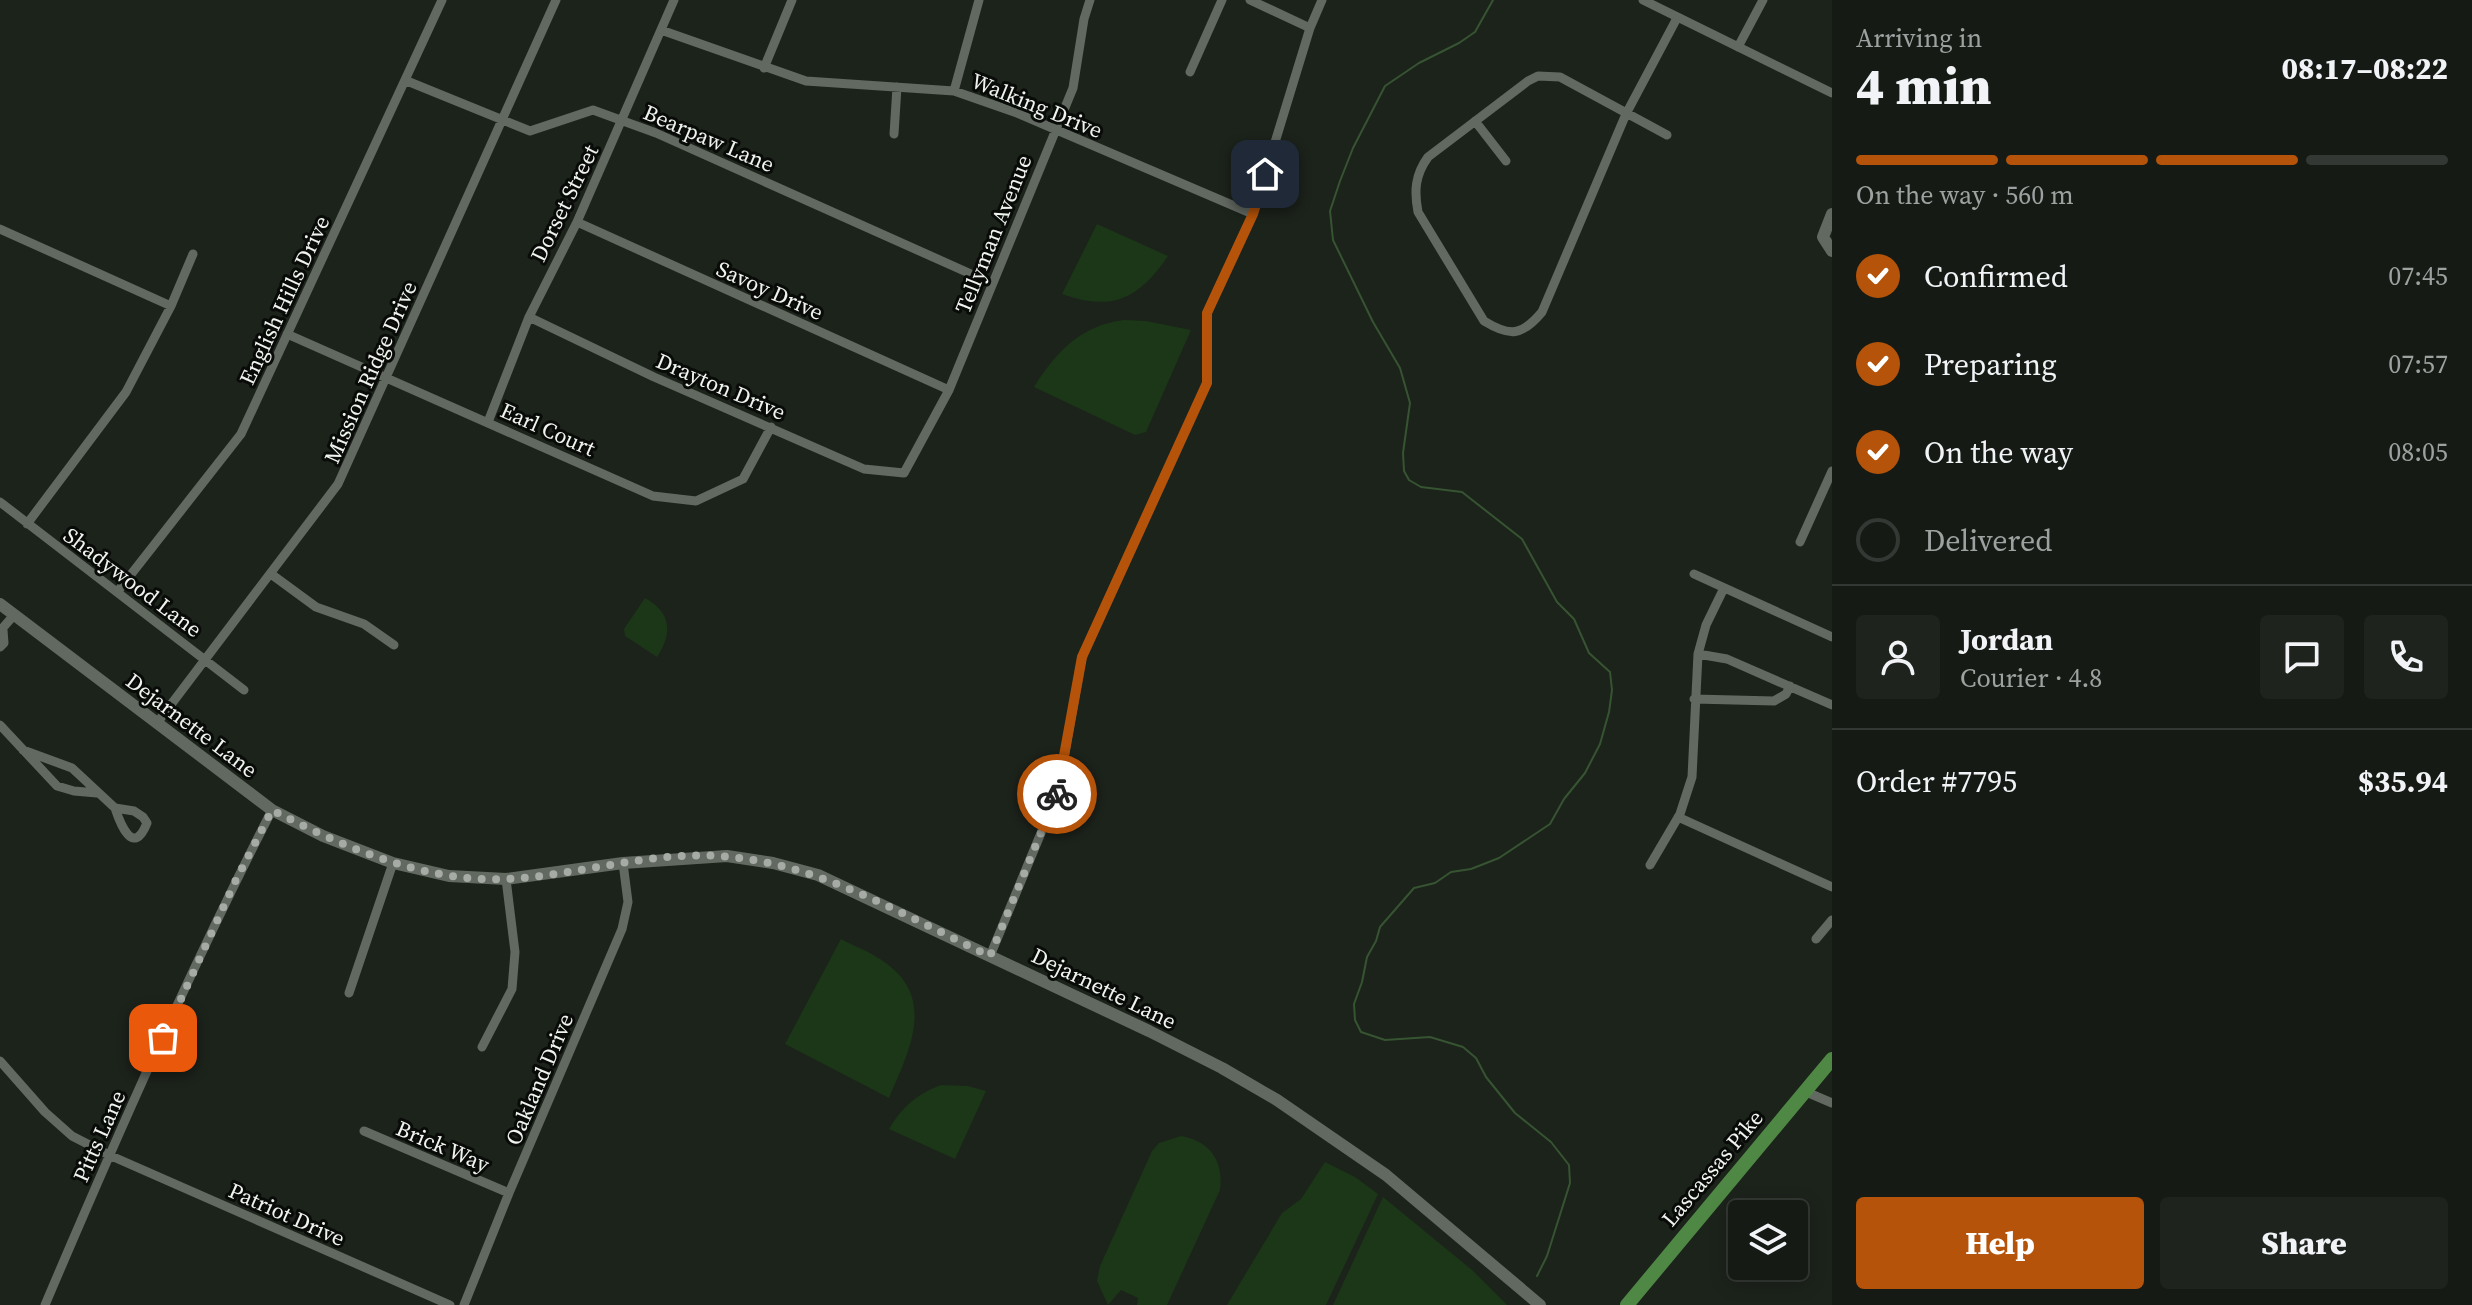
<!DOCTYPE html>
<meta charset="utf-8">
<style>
body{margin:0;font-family:"Source Serif 4",serif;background:#1e231d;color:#f1f3f6;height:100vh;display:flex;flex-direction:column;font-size:30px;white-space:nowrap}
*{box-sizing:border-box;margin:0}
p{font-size:26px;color:#9da1a0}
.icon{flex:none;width:44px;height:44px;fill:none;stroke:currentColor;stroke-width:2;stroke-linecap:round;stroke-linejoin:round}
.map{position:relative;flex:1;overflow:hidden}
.details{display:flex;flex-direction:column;background:#151a14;width:640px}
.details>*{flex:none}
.buttons{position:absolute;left:1728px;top:1200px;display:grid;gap:16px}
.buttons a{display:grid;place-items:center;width:80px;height:80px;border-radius:8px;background:#151a14;box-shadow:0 4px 20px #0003,0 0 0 2px #343834;font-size:40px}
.pin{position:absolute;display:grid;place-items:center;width:68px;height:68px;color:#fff;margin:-34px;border-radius:16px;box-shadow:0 4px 12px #0006}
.courier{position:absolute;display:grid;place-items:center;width:80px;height:80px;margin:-40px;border:6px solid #b45309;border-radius:50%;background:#fff;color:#222;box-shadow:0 2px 10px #0007}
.headline em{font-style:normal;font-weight:800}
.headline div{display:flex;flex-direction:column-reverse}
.headline{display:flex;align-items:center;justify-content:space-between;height:136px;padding:0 24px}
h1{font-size:52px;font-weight:800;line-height:60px}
.bar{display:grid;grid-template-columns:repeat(4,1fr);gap:12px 8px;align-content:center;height:96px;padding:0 24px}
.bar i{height:10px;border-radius:6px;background:#343834}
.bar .active{background:#b45309}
.bar p{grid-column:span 4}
.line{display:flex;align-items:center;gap:20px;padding:0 24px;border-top:2px solid #343834}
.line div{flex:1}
.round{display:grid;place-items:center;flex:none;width:84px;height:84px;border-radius:8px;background:#1e231d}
ol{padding:0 24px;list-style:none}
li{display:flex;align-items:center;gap:24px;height:88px}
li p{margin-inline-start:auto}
li .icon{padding:8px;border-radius:50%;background:#b45309;color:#fff;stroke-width:4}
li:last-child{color:#9da1a0}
li i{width:44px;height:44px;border:4px solid #343834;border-radius:50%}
.cta{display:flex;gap:16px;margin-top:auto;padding:16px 24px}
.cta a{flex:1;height:92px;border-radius:8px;background:#b45309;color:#fff;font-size:32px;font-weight:800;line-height:92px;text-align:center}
.cta a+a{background:#1e231d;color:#f1f3f6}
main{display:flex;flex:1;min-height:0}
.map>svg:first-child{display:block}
.green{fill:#1b3717}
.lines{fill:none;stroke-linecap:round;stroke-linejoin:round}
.stream{stroke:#375432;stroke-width:2}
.street{stroke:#626961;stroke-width:9}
.secondary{stroke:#626961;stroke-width:12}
.primary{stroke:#4f8845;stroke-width:14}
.done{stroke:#a6aba5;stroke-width:8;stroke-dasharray:0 14.4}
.route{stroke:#b45309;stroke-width:10}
.labels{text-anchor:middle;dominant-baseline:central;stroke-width:6;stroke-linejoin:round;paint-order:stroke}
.street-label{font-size:22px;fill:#f0f4ef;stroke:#080b08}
</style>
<main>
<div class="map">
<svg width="1832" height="1305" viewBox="0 0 1832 1305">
<rect width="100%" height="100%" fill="#1c231b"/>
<path class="green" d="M1097,224L1168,256C1139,299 1112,312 1062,294Z
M1124,320L1146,321L1191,330L1146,432L1135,435L1034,387C1056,352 1081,325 1124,320Z
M645,598C671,612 673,633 657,657L625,636L624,629Z
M841,939C856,947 873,953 886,963C937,1000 908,1053 889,1098L785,1044Z
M941,1085L968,1086L986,1091L955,1159L889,1129C902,1107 917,1094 941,1085Z
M1181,1136C1210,1141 1224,1161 1220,1190L1167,1305H1137L1138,1298L1121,1290L1108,1305L1097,1281L1100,1266L1152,1151L1159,1143Z
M1325,1162L1355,1177L1378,1194L1326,1305H1227L1282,1213L1301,1199Z
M1383,1197L1472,1270L1507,1305H1333Z"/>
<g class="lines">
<path class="stream" d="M1493,0L1475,32L1459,43L1419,63L1385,86L1353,148L1340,181L1330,211L1333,240L1373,322L1400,368L1410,403L1403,453L1404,471L1409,480L1421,487L1462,492L1522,539L1557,602L1574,619L1589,653L1610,672L1612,690L1609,712L1600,744L1585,773L1564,799L1550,824L1499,858L1471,869L1451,872L1435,883L1414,888L1380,927L1376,941L1367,957L1362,982L1354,1004L1355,1020L1361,1032L1385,1040L1430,1037L1463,1047L1476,1058L1486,1077L1515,1113L1551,1142L1569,1165L1570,1183L1547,1256L1537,1276"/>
<path class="street" d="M1250,0L1310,28
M1643,0L1832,93
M661,30L806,81L954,91L1017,113L1253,214
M1738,47L1763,0
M764,68L792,0
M1190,72L1222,0
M407,81L530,131L593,110L656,133L991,283
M954,91L979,0
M1475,121L1506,161
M894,134L897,87
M1667,135L1560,77L1538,76L1528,81L1428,157C1415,175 1414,191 1418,212L1484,321C1510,337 1522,336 1542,312L1626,114L1677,18
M577,222L949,390
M0,229L171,306
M529,317L654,377L864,469L904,473L949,390L1073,88L1084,19L1090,0
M287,334L653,496L696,501L743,479L771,427
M488,422L529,317L577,222L674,0
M0,502L244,690
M27,524L126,392L171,306L193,254
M1800,542L1832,471
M271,574L316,607L364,624L394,645
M1694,574L1832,637
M1724,588L1706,625L1698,654L1727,659L1832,705
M118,591L241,434L442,0
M0,631L14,615
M0,647L4,643L3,630
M1694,699L1774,701L1786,694L1790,686
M157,723L338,484L556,0
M0,725L57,786L74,791L97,793
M23,750L72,768L115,808L134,811L143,817L147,823C133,858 120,823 115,808
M1678,817L1832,887
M1650,865L1680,814L1692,777L1698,654
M1816,939L1832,920
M990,956L1058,792L1082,657L1207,383V313L1253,214L1310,28L1322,0
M349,993L393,863
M482,1047L512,989L515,952L506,879
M0,1061L45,1112L72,1136L109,1155L450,1305
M1804,1091L1832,1103
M364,1131L509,1193
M45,1305C116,1138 189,972 272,810
M464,1305L509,1193L622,929L628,902L623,863"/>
<path class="secondary" d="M1832,214L1823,237L1832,251
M0,604L272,810L323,836L393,863L449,876L506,879L623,863L727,856L773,863L818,875L1149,1031L1222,1068L1277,1100L1386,1175L1540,1305"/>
<path class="primary" d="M1627,1305L1832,1059"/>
</g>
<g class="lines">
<path class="done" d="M163,1038L235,882L272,810C344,847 424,883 508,879C581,875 656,849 731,857C823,866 907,917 990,956L1057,794"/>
<path class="route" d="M1057,794L1082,657L1207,383V313L1253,214L1265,174"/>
</g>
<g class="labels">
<g class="street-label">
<text transform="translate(1037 105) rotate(22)">Walking Drive</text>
<text transform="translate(709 138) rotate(23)">Bearpaw Lane</text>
<text transform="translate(564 203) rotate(-64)">Dorset Street</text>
<text transform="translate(993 234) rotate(-68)">Tellyman Avenue</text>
<text transform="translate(770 290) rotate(24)">Savoy Drive</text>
<text transform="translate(284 300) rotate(-65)">English Hills Drive</text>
<text transform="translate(370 372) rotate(-66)">Mission Ridge Drive</text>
<text transform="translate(721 386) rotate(23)">Drayton Drive</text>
<text transform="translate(548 429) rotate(24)">Earl Court</text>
<text transform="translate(133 582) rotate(37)">Shadywood Lane</text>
<text transform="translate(192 725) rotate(37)">Dejarnette Lane</text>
<text transform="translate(1104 988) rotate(26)">Dejarnette Lane</text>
<text transform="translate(539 1079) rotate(-67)">Oakland Drive</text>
<text transform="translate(99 1136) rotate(-66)">Pitts Lane</text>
<text transform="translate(443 1146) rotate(23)">Brick Way</text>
<text transform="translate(1712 1168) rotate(-50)">Lascassas Pike</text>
<text transform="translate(287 1214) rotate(24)">Patriot Drive</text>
</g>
</g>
</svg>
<div class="buttons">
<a><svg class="icon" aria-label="layers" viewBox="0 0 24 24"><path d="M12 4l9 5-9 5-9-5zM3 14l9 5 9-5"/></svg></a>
</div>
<div class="pin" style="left:163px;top:1038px;background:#ea580c"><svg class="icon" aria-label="bag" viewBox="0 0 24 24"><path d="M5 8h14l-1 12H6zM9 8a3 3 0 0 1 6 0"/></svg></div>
<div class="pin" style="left:1265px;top:174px;background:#1f2937"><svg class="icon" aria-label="home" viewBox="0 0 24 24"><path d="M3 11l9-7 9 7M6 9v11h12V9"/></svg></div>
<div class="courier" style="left:1057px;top:794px"><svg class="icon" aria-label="bike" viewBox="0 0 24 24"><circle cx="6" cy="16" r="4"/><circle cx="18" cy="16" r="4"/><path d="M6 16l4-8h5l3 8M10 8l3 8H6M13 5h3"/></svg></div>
</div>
<section class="details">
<div class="headline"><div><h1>4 min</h1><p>Arriving in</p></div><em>08:17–08:22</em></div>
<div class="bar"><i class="active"></i><i class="active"></i><i class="active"></i><i></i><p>On the way · 560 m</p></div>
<ol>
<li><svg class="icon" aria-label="check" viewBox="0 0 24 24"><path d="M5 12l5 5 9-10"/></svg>Confirmed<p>07:45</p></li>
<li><svg class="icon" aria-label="check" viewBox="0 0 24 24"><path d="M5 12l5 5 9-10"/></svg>Preparing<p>07:57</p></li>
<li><svg class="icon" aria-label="check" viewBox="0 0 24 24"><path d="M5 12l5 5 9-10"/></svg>On the way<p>08:05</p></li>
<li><i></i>Delivered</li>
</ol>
<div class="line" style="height:144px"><a class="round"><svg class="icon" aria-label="person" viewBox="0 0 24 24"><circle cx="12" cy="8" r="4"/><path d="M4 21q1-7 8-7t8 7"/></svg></a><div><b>Jordan</b><p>Courier · 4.8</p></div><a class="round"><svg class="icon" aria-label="chat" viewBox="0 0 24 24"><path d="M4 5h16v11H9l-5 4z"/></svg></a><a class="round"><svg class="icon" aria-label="phone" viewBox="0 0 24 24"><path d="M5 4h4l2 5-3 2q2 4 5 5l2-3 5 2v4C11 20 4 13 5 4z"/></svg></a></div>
<div class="line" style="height:104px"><div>Order #7795</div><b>$35.94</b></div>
<div class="cta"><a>Help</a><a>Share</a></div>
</section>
</main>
